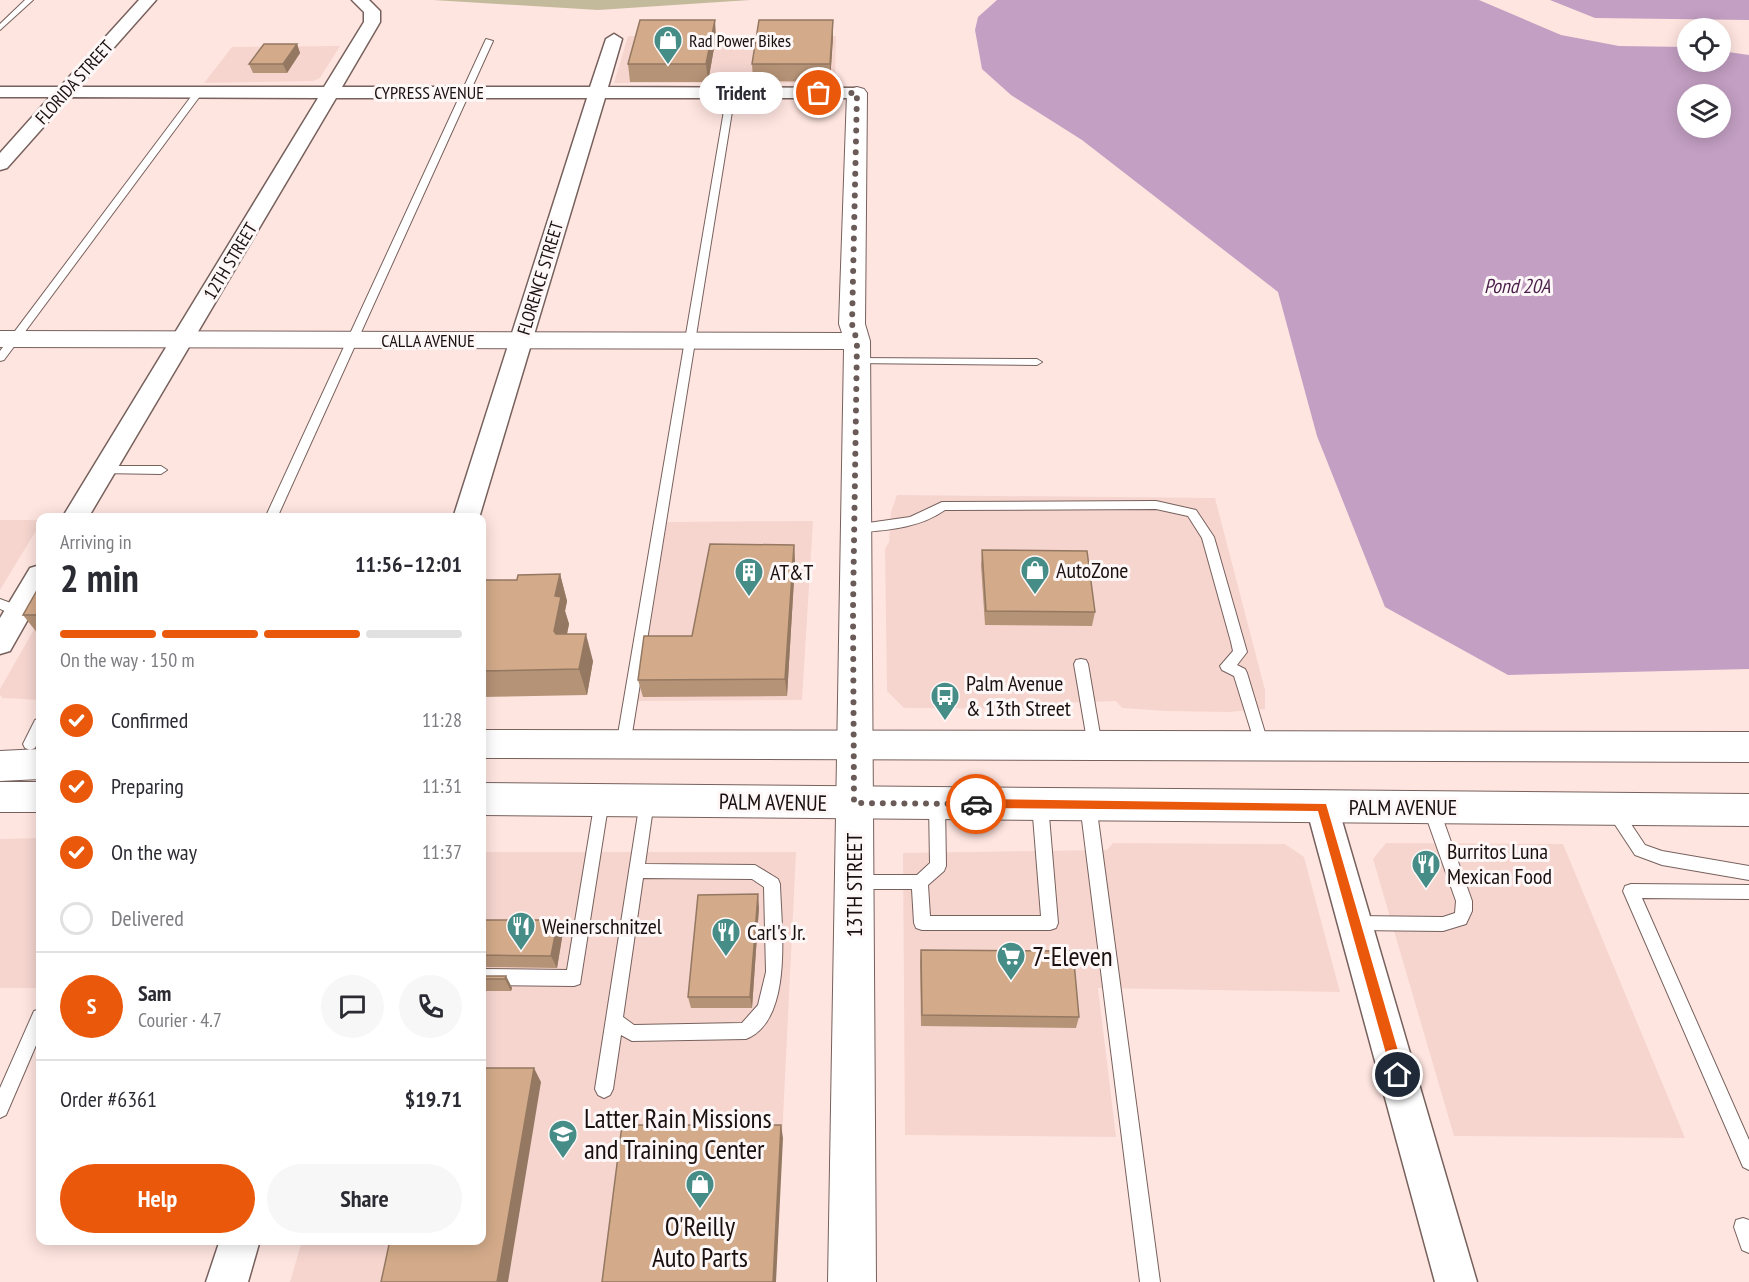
<!DOCTYPE html>
<meta charset="utf-8">
<style>
body{margin:0;font-family:"PT Sans Narrow",sans-serif;background:#f7f7f7;color:#2b2b33;height:100vh;display:flex;flex-direction:column;font-size:22px;white-space:nowrap}
*{box-sizing:border-box;margin:0}
p{font-size:20px;color:#7c7c81}
.icon{flex:none;width:33px;height:33px;fill:none;stroke:currentColor;stroke-width:2;stroke-linecap:round;stroke-linejoin:round}
.map{position:relative;flex:1;overflow:hidden}
.drawer{position:absolute;left:36px;top:513px;width:450px;height:732px;display:flex;flex-direction:column;background:#fff;border-radius:12px;box-shadow:0 3px 15px #0003}
.drawer>*{flex:none}
.tools{position:absolute;left:1677px;top:18px;display:grid;gap:12px}
.tools a{display:grid;place-items:center;width:54px;height:54px;border-radius:50%;background:#fff;box-shadow:0 3px 15px #0003;font-size:30px}
.pin{position:absolute;display:grid;place-items:center;width:51px;height:51px;color:#fff;margin:-26px;border:3px solid #fff;border-radius:50%;box-shadow:0 2px 6px #0007}
.courier{position:absolute;display:grid;place-items:center;width:60px;height:60px;margin:-30px;border:4px solid #ea580c;border-radius:50%;background:#fff;color:#222;box-shadow:0 2px 8px #0007}
.bubble{position:absolute;height:42px;border-radius:21px;background:#fff;box-shadow:0 3px 15px #0003;font-size:20px;font-weight:700;line-height:42px;text-align:center}
.overview em{font-style:normal;font-weight:700}
.overview div{display:flex;flex-direction:column-reverse}
.overview{display:flex;align-items:center;justify-content:space-between;height:102px;padding:0 24px}
h1{font-size:39px;font-weight:700;line-height:45px}
.bar{display:grid;grid-template-columns:repeat(4,1fr);gap:9px 6px;align-content:center;height:72px;padding:0 24px}
.bar i{height:8px;border-radius:4px;background:#e1e1e2}
.bar .selected{background:#ea580c}
.bar p{grid-column:span 4}
.line{display:flex;align-items:center;gap:15px;padding:0 24px;border-top:2px solid #e1e1e2}
.line div{flex:1}
.round{display:grid;place-items:center;flex:none;width:63px;height:63px;border-radius:32px;background:#f7f7f7}
ol{padding:0 24px;list-style:none}
li{display:flex;align-items:center;gap:18px;height:66px}
li p{margin-inline-start:auto}
li .icon{padding:6px;border-radius:50%;background:#ea580c;color:#fff;stroke-width:4}
li:last-child{color:#7c7c81}
li i{width:33px;height:33px;border:3px solid #e1e1e2;border-radius:50%}
.action{display:flex;gap:12px;margin-top:auto;padding:12px 24px}
.action a{flex:1;height:69px;border-radius:36px;background:#ea580c;color:#fff;font-size:24px;font-weight:700;line-height:69px;text-align:center}
.action a+a{background:#f7f7f7;color:#2b2b33}
.map>svg:first-child{display:block}
.built{fill:#f6d5cf}
.green{fill:#c3ba9c}
.water{fill:#c39fc3;fill-rule:evenodd}
.lines{fill:none;stroke-linecap:round;stroke-linejoin:round}
.lane-casing{stroke:#77615d;stroke-width:2}
.street-casing{stroke:#77615d;stroke-width:3}
.secondary-casing{stroke:#77615d;stroke-width:2}
.highway-casing{stroke:#77615d;stroke-width:2}
.lane{fill:#fff;fill-rule:evenodd}
.street{fill:#fff;fill-rule:evenodd}
.secondary{fill:#fff;fill-rule:evenodd}
.highway{fill:#fff;fill-rule:evenodd}
.wall{fill:#b59377}
.shaded-wall{fill:#947861}
.building{fill:#d3ab8a;stroke:#947861;stroke-width:1.5}
.route{fill:#ea580c}
.done{stroke:#6a5b58;stroke-width:6;stroke-dasharray:0 10.8}
.labels{text-anchor:middle;dominant-baseline:central;stroke-width:6;stroke-linejoin:round;paint-order:stroke}
.far-poi-label{font-size:18px;fill:#19100f;stroke:#fdf8f7;text-anchor:start}
.far-street-label{font-size:18px;fill:#19100f;stroke:#fdf8f7}
.far-water-label{font-size:20px;font-style:italic;fill:#4a1d4b;stroke:#fdf8f7}
.poi-label{font-size:22px;fill:#19100f;stroke:#fdf8f7;text-anchor:start}
.street-label{font-size:22px;fill:#19100f;stroke:#fdf8f7}
.near-poi-label{font-size:27px;fill:#19100f;stroke:#fdf8f7;text-anchor:start}
</style>
<div class="map">
<svg width="1749" height="1282" viewBox="0 0 1749 1282">
<rect width="100%" height="100%" fill="#ffe5e0"/>
<path class="built" d="M628,36H836L835,83H614Z
M340,46L320,78L313,81L204,83L232,47Z
M897,495L1215,498L1265,690V709L1228,712L1165,711L1122,708L1116,701L1057,703V709L904,708L887,691L885,549L889,542L891,512Z
M0,520H40V524L0,590Z
M813,521L802,700L638,701L667,522Z
M40,619V700L3,698L0,695V689Z
M40,838V988H0V839Z
M1113,843L1285,844L1304,857L1340,992L1098,988L1116,1137L905,1135L903,853L1107,850Z
M1386,843L1563,844L1685,1138L1454,1136L1373,859Z
M482,852H796L775,1282H290L302,1241L482,1240Z"/>
<path class="green" d="M433,0H750L598,10Z"/>
<path class="water" d="M997,0H1479L1561,35L1619,46L1687,47L1688,62H1720L1721,51L1749,55V669L1508,675L1385,607L1317,436L1278,292L1082,140L1011,95L982,69L975,30L978,17ZM1720,94V128H1688V94Z
M1550,0H1749V20L1595,18Z"/>
<g class="lines">
<g class="lane-casing">
<path id="lane" d="M25,0H33L0,30V24Z
M486,39L493,41L277,518H265Z
M196,90L203,92L4,360L0,361V351Z
M731,90L735,93L630,746L628,750L623,752L618,750L616,746L727,93Z
M856,358L1037,359L1042,362L1037,365L852,363V359Z
M104,466H161L167,470L161,474L100,473L98,470Z
M1156,501L1196,510L1214,537L1247,652L1237,665L1245,669L1247,673L1269,746L1267,750L1262,752L1257,750L1234,676L1222,670L1220,666L1233,651L1231,642L1202,538L1188,516L1156,509L945,510C918,529 885,530 854,533L848,529L854,525L910,517L942,502Z
M0,599L24,608L26,612L24,616L19,617L0,609Z
M1081,659L1086,660L1088,664L1102,746L1100,750L1095,752L1090,750L1088,746L1074,664L1076,660Z
M40,718C41,729 40,738 35,748L30,750L25,748L23,744L35,720Z
M602,794L607,796L609,800L580,984L574,986L482,985V969L567,970L595,800L597,796Z
M647,795L652,796L654,801L645,864L755,865L778,879L780,884C781,926 794,1020 746,1039L632,1041L621,1035L613,1089L610,1095L604,1098L598,1095L595,1089L640,801L642,796ZM643,878L752,879L764,887L766,972L758,1005L742,1023L634,1025L623,1017Z
M937,798L942,799L945,804L946,866L944,871L928,885L930,916H1041L1032,804L1035,799L1040,798L1045,799L1048,804L1058,923L1056,928L1050,930H922L916,928L914,923L912,889H856L850,887L848,882L850,877L856,875H917L930,863L929,804L932,799Z
M1088,798L1093,799L1096,804L1160,1282H1140L1080,804L1083,799Z
M1431,802L1436,803L1439,808L1472,901V911L1466,924L1443,931L1355,930L1349,928L1347,923L1349,918L1355,916L1443,917L1455,913L1456,901L1423,808L1426,803Z
M1614,805L1619,806L1645,845L1662,851L1749,866V880L1662,865L1635,855L1606,811L1609,806Z
M1631,884L1749,885V899L1642,898L1749,1140V1170L1743,1167L1623,891L1625,886Z
M40,1009V1036L6,1115L0,1118V1088L34,1011Z
M1743,1218L1749,1220V1253L1742,1250L1734,1227L1736,1220Z"/>
</g>
<g class="street-casing">
<path id="street" d="M139,0H156L79,87H324L364,22V12L352,0H369L380,11V22L342,87H590L606,39L614,34L622,39L608,87L857,88L866,93L857,98H605L479,518H453L587,98H336L88,518H62L318,98L70,97L7,168L0,170V153L50,97H0V87H60Z
M40,565V598L10,651L0,654V618L30,568Z
M1322,793L1333,797L1338,807L1477,1282H1435L1306,807L1311,797Z
M220,1240H260L248,1282H206Z"/>
</g>
<g class="secondary-casing">
<path id="secondary" d="M857,87L864,89L867,93L865,324L870,341L876,1282H828L844,349L0,347V331L842,333L839,324L847,93L850,89Z"/>
</g>
<g class="highway-casing">
<path id="highway" d="M482,730L1749,732V762L482,758Z
M40,749V779L0,781V751Z
M0,782H40V812H0Z
M482,783L1749,794V826L482,815Z"/>
</g>
<use href="#lane" class="lane"/>
<use href="#street" class="street"/>
<use href="#secondary" class="secondary"/>
<use href="#highway" class="highway"/>
</g>
<path class="wall" d="M833,20V37L830,82L753,81L752,64Z
M716,37L708,82H630L628,64Z
M297,44L300,53L287,73H253L249,64Z
M794,545L795,563L787,696L643,697L638,680L692,636Z
M982,550L1095,612L1092,626L985,625L981,565Z
M560,574L567,601L565,611L569,624L567,634L593,661L587,695L482,697V580H517Z
M40,585V634H38L23,615Z
M759,907L752,1008H691L688,997Z
M482,920L563,932L557,968L482,967V968Z
M921,950L1079,1017L1076,1028L921,1026L920,962Z
M482,976H506L512,988L511,991H484L482,987Z"/>
<path class="shaded-wall" d="M715,20L716,37L708,82L706,64Z
M833,20V37L830,82V64Z
M297,44L300,53L287,73L283,64Z
M794,545L795,563L787,696L785,679Z
M560,574L567,601L565,611L569,624L562,657L554,631L555,596Z
M586,634L593,661L587,695L579,669Z
M758,894L759,907L752,1008L750,997Z
M558,920L563,932L557,968L551,956Z
M506,976L512,988L511,991L505,979Z
M534,1068L541,1082L508,1282H497Z
M781,1125L783,1138L776,1282H773Z"/>
<path class="building" d="M640,20H715L706,64H628Z
M759,20H833L830,64H752Z
M264,44H297L283,64H249Z
M710,544L794,545L785,679L638,680L644,636H692Z
M982,550L1087,551L1095,612L986,611Z
M560,574L555,596L561,597L554,631L556,634H586L579,669L482,671V580H517L518,575Z
M40,585V615H23Z
M758,894L750,997H688L698,895Z
M482,920H558L551,956L482,955Z
M921,950L1073,951L1079,1017L922,1015Z
M482,976H506L505,979H482Z
M482,1068H534L497,1282H381L390,1240H482Z
M622,1125H781L773,1282H602Z"/>
<path class="route" d="M976,799L1326,804L1405,1075L1403,1080L1398,1081L1392,1075L1318,811L976,808L970,804Z"/>
<g class="lines">
<path class="done" d="M819,93H857L852,324L857,341L853,610L854,803L976,804"/>
</g>
<defs>
<g id="shop-pin" transform="scale(1.5)"><path d="M0 17L-7.5 6A9.5 9.5 0 1 1 7.5 6Z" fill="#478d87" stroke="#fdf8f7"/><path d="M-5-2.5h2.3a2.7 3.5 0 0 1 5.4 0H5L5.5 6h-11ZM-1.5-2.5h3a1.5 2.3 0 0 0-3 0Z" fill="#fff"/></g>
<g id="building-pin" transform="scale(1.5)"><path d="M0 17L-7.5 6A9.5 9.5 0 1 1 7.5 6Z" fill="#478d87" stroke="#fdf8f7"/><path d="M-4-6H4V6H1V3H-1V6H-4ZM-2.5-4.3h1.7v1.8h-1.7ZM.8-4.3h1.7v1.8H.8ZM-2.5-1h1.7V.8h-1.7ZM.8-1h1.7V.8H.8Z" fill="#fff"/></g>
<g id="bus-pin" transform="scale(1.5)"><path d="M0 17L-7.5 6A9.5 9.5 0 1 1 7.5 6Z" fill="#478d87" stroke="#fdf8f7"/><path d="M-5-6H5V4H4V6H2V4H-2V6H-4V4H-5ZM-3.5-4V0h7V-4ZM-3.5 1.2v1.5H-2V1.2ZM2 1.2v1.5H3.5V1.2Z" fill="#fff"/></g>
<g id="restaurant-pin" transform="scale(1.5)"><path d="M0 17L-7.5 6A9.5 9.5 0 1 1 7.5 6Z" fill="#478d87" stroke="#fdf8f7"/><path d="M-5-6h1v4h1v-4h1v4h1v-4h1v5L-1.5 .5V6h-2V.5L-5-1ZM5-6V6H3V1.5H1.5Q1.5-4 5-6Z" fill="#fff"/></g>
<g id="supermarket-pin" transform="scale(1.5)"><path d="M0 17L-7.5 6A9.5 9.5 0 1 1 7.5 6Z" fill="#478d87" stroke="#fdf8f7"/><path d="M-6-5.5h2.5l.6 2H6L4.5 2H-2.5L-4.4-4H-6ZM-1.5 3.2a1.3 1.3 0 1 0 .1 0ZM3 3.2a1.3 1.3 0 1 0 .1 0Z" fill="#fff"/></g>
<g id="school-pin" transform="scale(1.5)"><path d="M0 17L-7.5 6A9.5 9.5 0 1 1 7.5 6Z" fill="#478d87" stroke="#fdf8f7"/><path d="M0-5L7-2L0 1L-7-2ZM-4 1L0 2.5L4 1V4Q0 6-4 4Z" fill="#fff"/></g>
</defs>
<g fill-rule="evenodd">
<use href="#shop-pin" x="668" y="40"/>
<use href="#shop-pin" x="1035" y="570"/>
<use href="#building-pin" x="749" y="572"/>
<use href="#bus-pin" x="945" y="696"/>
<use href="#restaurant-pin" x="1426" y="864"/>
<use href="#restaurant-pin" x="521" y="926"/>
<use href="#restaurant-pin" x="726" y="932"/>
<use href="#supermarket-pin" x="1011" y="956"/>
<use href="#school-pin" x="563" y="1134"/>
<use href="#shop-pin" x="700" y="1184"/>
</g>
<g class="labels">
<g class="far-poi-label">
<text x="689" y="40">Rad Power Bikes</text>
</g>
<g class="far-street-label">
<text transform="translate(74 82) rotate(-48)">FLORIDA STREET</text>
<text x="429" y="92">CYPRESS AVENUE</text>
<text transform="translate(230 261) rotate(-59)">12TH STREET</text>
<text transform="translate(540 278) rotate(-73)">FLORENCE STREET</text>
<text x="428" y="340">CALLA AVENUE</text>
</g>
<g class="far-water-label">
<text x="1517" y="286">Pond 20A</text>
</g>
<g class="poi-label">
<text x="1056" y="570">AutoZone</text>
<text x="770" y="572">AT&amp;T</text>
<text x="966" y="683">Palm Avenue<tspan x="966" dy="25">&amp; 13th Street</tspan></text>
<text x="1447" y="851">Burritos Luna<tspan x="1447" dy="25">Mexican Food</tspan></text>
<text x="542" y="926">Weinerschnitzel</text>
<text x="747" y="932">Carl's Jr.</text>
</g>
<g class="street-label">
<text transform="translate(773 802) rotate(1)">PALM AVENUE</text>
<text x="1403" y="807">PALM AVENUE</text>
<text transform="translate(854 885) rotate(-90)">13TH STREET</text>
</g>
<g class="near-poi-label">
<text x="1032" y="956">7-Eleven</text>
<text x="584" y="1118">Latter Rain Missions<tspan x="584" dy="31">and Training Center</tspan></text>
<text x="700" y="1226" text-anchor="middle">O'Reilly<tspan x="700" dy="31">Auto Parts</tspan></text>
</g>
</g>
</svg>
<div class="tools">
<a><svg class="icon" aria-label="locate" viewBox="0 0 24 24"><circle cx="12" cy="12" r="6"/><path d="M12 2v4M12 18v4M2 12h4M18 12h4"/></svg></a>
<a><svg class="icon" aria-label="layers" viewBox="0 0 24 24"><path d="M12 4l9 5-9 5-9-5zM3 14l9 5 9-5"/></svg></a>
</div>
<div class="pin" style="left:819px;top:93px;background:#ea580c"><svg class="icon" aria-label="bag" viewBox="0 0 24 24"><path d="M5 8h14l-1 12H6zM9 8a3 3 0 0 1 6 0"/></svg></div>
<div class="pin" style="left:1398px;top:1075px;background:#1f2937"><svg class="icon" aria-label="home" viewBox="0 0 24 24"><path d="M3 11l9-7 9 7M6 9v11h12V9"/></svg></div>
<div class="courier" style="left:976px;top:804px"><svg class="icon" aria-label="car" viewBox="0 0 24 24"><path d="M5 17H2v-5l4-1 3-4h7l3 4 3 1v5h-3M9 17h6M6 11h13"/><circle cx="7" cy="17" r="2"/><circle cx="17" cy="17" r="2"/></svg></div>
<div class="bubble" style="left:699px;top:72px;width:84px">Trident</div>
<section class="drawer">
<div class="overview"><div><h1>2 min</h1><p>Arriving in</p></div><em>11:56–12:01</em></div>
<div class="bar"><i class="selected"></i><i class="selected"></i><i class="selected"></i><i></i><p>On the way · 150 m</p></div>
<ol>
<li><svg class="icon" aria-label="check" viewBox="0 0 24 24"><path d="M5 12l5 5 9-10"/></svg>Confirmed<p>11:28</p></li>
<li><svg class="icon" aria-label="check" viewBox="0 0 24 24"><path d="M5 12l5 5 9-10"/></svg>Preparing<p>11:31</p></li>
<li><svg class="icon" aria-label="check" viewBox="0 0 24 24"><path d="M5 12l5 5 9-10"/></svg>On the way<p>11:37</p></li>
<li><i></i>Delivered</li>
</ol>
<div class="line" style="height:108px"><b class="round" style="background:#ea580c;color:#fff">S</b><div><b>Sam</b><p>Courier · 4.7</p></div><a class="round"><svg class="icon" aria-label="chat" viewBox="0 0 24 24"><path d="M4 5h16v11H9l-5 4z"/></svg></a><a class="round"><svg class="icon" aria-label="phone" viewBox="0 0 24 24"><path d="M5 4h4l2 5-3 2q2 4 5 5l2-3 5 2v4C11 20 4 13 5 4z"/></svg></a></div>
<div class="line" style="height:78px"><div>Order #6361</div><b>$19.71</b></div>
<div class="action"><a>Help</a><a>Share</a></div>
</section>
</div>
